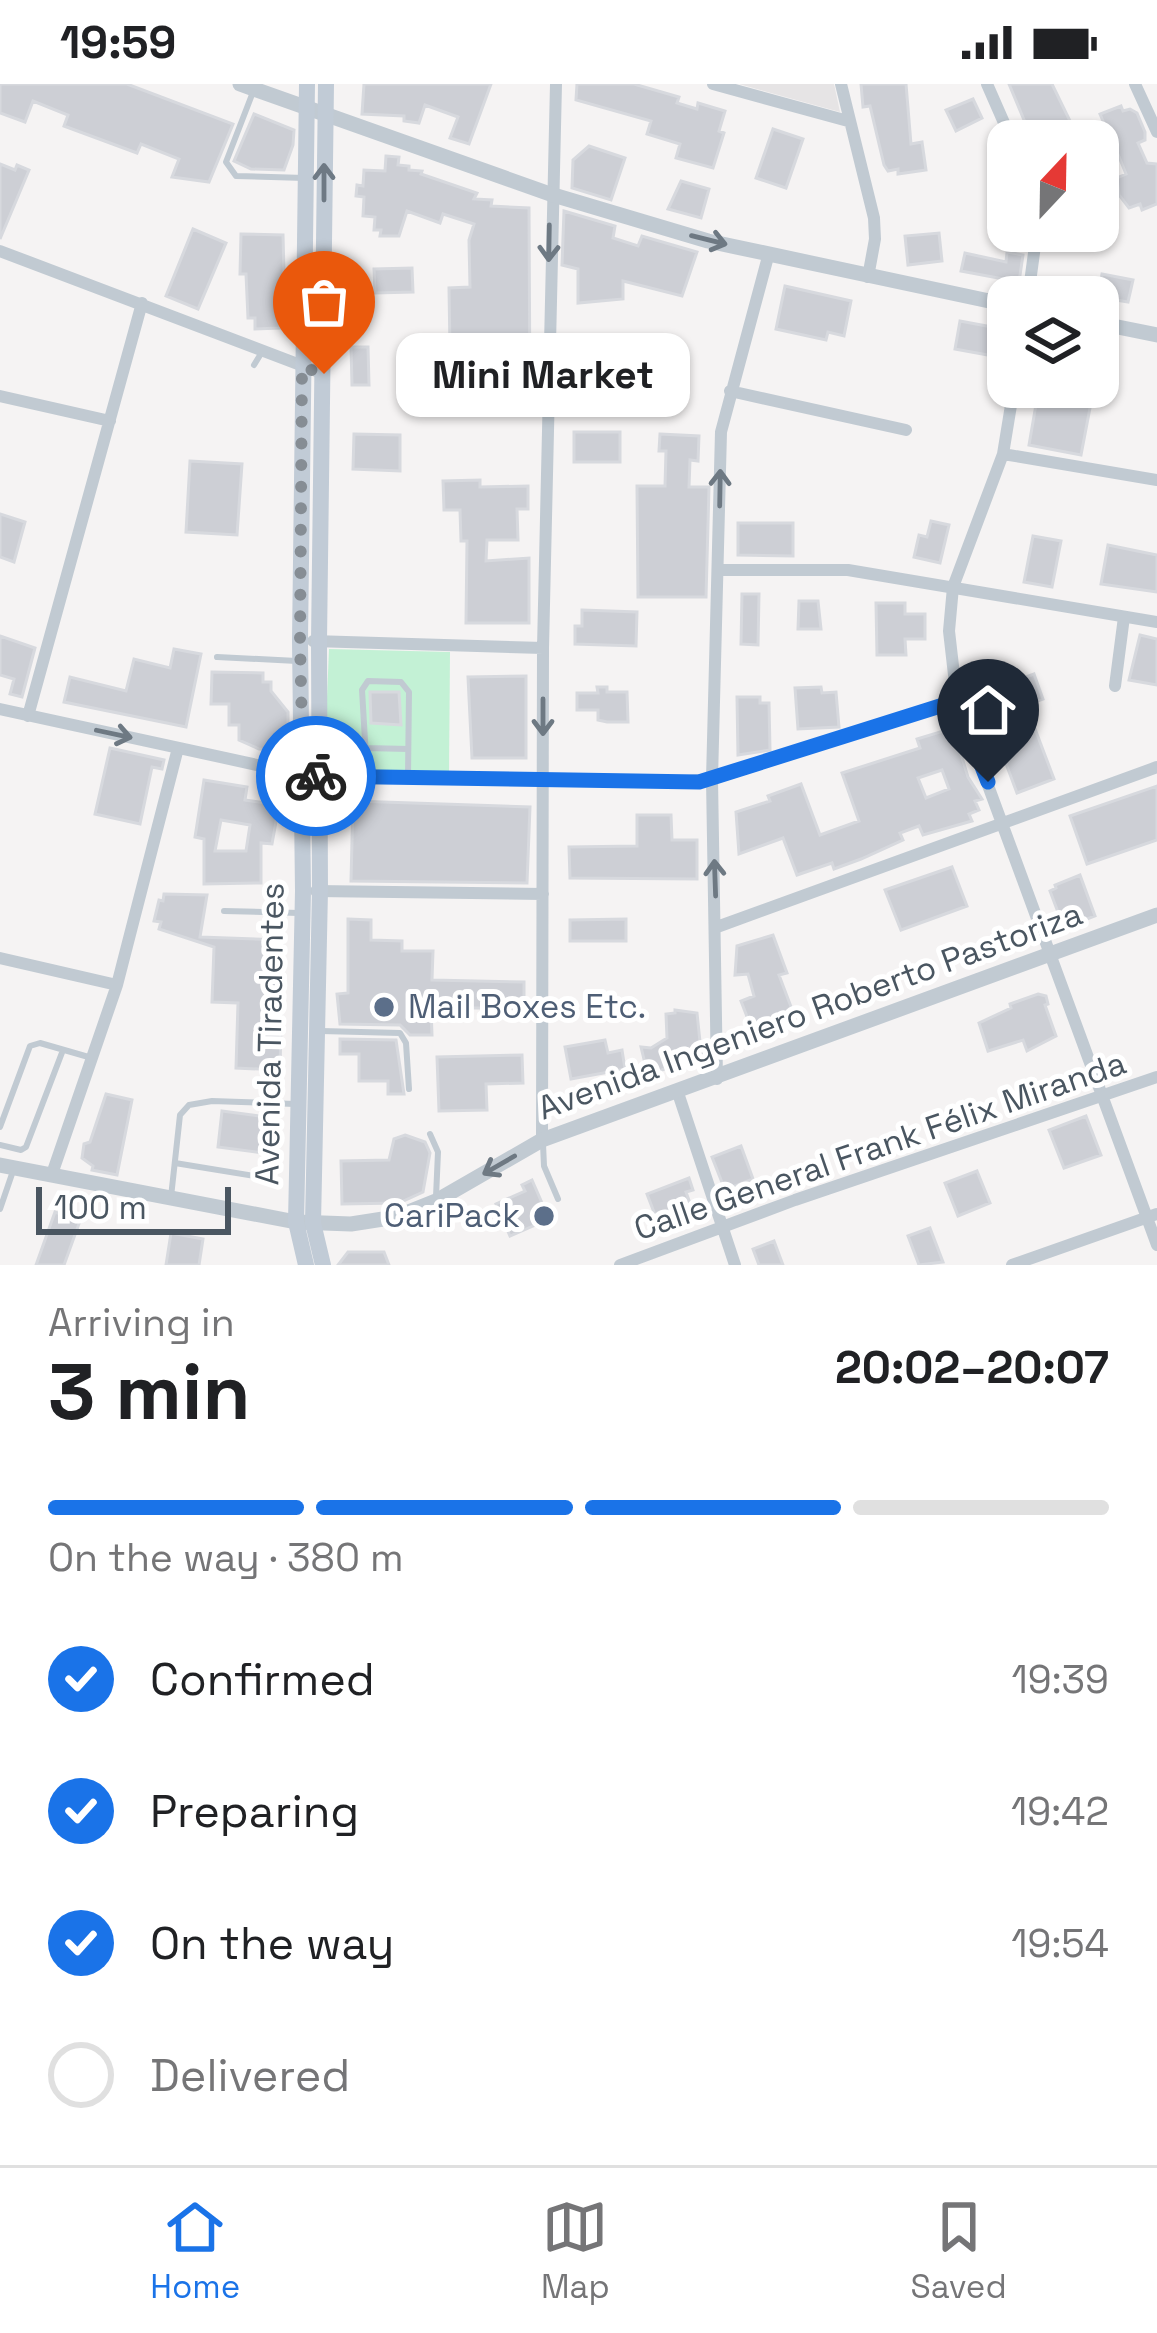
<!DOCTYPE html>
<meta charset="utf-8">
<style>
body{margin:0;font-family:"Space Grotesk",sans-serif;background:#f2f2f2;color:#202124;height:100vh;display:flex;flex-direction:column;font-size:45px;white-space:nowrap}
*{box-sizing:border-box;margin:0}
p{font-size:39px;color:#757577}
.icon{flex:none;width:66px;height:66px;fill:none;stroke:currentColor;stroke-width:2;stroke-linecap:round;stroke-linejoin:round}
.map{position:relative;height:1181px;overflow:hidden}
.side{display:flex;flex-direction:column;background:#fff;flex:1}
.side>*{flex:none}
.needle{width:78px;rotate:22deg}
.fabs{position:absolute;left:987px;top:36px;display:grid;gap:24px}
.fabs a{display:grid;place-items:center;width:132px;height:132px;border-radius:24px;background:#fff;box-shadow:0 3px 9px #0004;font-size:60px}
.scale{position:absolute;left:36px;bottom:30px;width:195px;box-sizing:border-box;padding-left:12px;border:6px solid #4a5661;border-top:0;font-size:33px;line-height:42px;white-space:nowrap;color:#4a5661;-webkit-text-stroke:9px #fff;paint-order:stroke}
.pin{position:absolute;display:grid;place-items:center;width:102px;height:102px;color:#fff;margin:-123px -51px;border-radius:50% 50% 50% 0;rotate:-45deg;box-shadow:0 0 12px #0007}
.pin .icon{rotate:45deg}
.courier{position:absolute;display:grid;place-items:center;width:120px;height:120px;margin:-60px;border:9px solid #1a73e8;border-radius:50%;background:#fff;color:#222;box-shadow:0 3px 15px #0007}
.bubble{position:absolute;height:84px;border-radius:24px;background:#fff;box-shadow:0 3px 9px #0004;font-size:39px;font-weight:800;line-height:84px;text-align:center}
.summary em{font-style:normal;font-weight:800}
.summary div{display:flex;flex-direction:column-reverse}
.summary{display:flex;align-items:center;justify-content:space-between;height:204px;padding:0 48px}
h1{font-size:78px;font-weight:800;line-height:90px}
.bar{display:grid;grid-template-columns:repeat(4,1fr);gap:18px 12px;align-content:center;height:144px;padding:0 48px}
.bar i{height:15px;border-radius:9px;background:#e0e0e0}
.bar .active{background:#1a73e8}
.bar p{grid-column:span 4}
ol{padding:0 48px;list-style:none}
li{display:flex;align-items:center;gap:36px;height:132px}
li p{margin-inline-start:auto}
li .icon{padding:12px;border-radius:50%;background:#1a73e8;color:#fff;stroke-width:4}
li:last-child{color:#757577}
li i{width:66px;height:66px;border:6px solid #e0e0e0;border-radius:50%}
.status{display:flex;justify-content:space-between;align-items:center;height:84px;padding:0 60px;background:#fff;direction:ltr}
.status svg{height:33px;fill:currentColor}
.menu{display:flex;justify-content:space-around;align-items:center;height:168px;border-top:3px solid #e0e0e0;background:#fff;font-size:33px;color:#757577}
.menu a{display:grid;justify-items:center;gap:6px}
.menu .active{color:#1a73e8}
.map>svg:first-child{display:block}
.education{fill:#e6e4e5}
.green{fill:#c3f1d5}
.building{fill:#cdcfd5;stroke:#d7d9de;stroke-width:3;fill-rule:evenodd}
.lines{fill:none;stroke-linecap:round;stroke-linejoin:round}
.service{stroke:#c1cad2;stroke-width:6}
.minor{stroke:#c1cad2;stroke-width:12}
.tertiary{stroke:#c1cad2;stroke-width:15}
.secondary{stroke:#c1cbd6;stroke-width:16}
.oneway{stroke:#6e7984}
.oneway2{stroke:#6e7983}
.done{stroke:#868d94;stroke-width:12;stroke-dasharray:0 21.6}
.route{stroke:#1a73e8;stroke-width:15}
.service-dot{fill:#5c6f8a;stroke:#fff;stroke-width:4.5}
.labels{text-anchor:middle;dominant-baseline:central;stroke-width:10;stroke-linejoin:round;paint-order:stroke}
.service-label{font-size:33px;fill:#4e5e75;stroke:#fff;text-anchor:start}
.street-label{font-size:33px;fill:#4a5661;stroke:#fff}
</style>
<div class="status"><b>19:59</b><svg viewBox="0 0 49 12"><path d="M0 12V9h3v3zM5 12V6h3v6zM10 12V3h3v9zM15 12V0h3v12zM26 1h20v11H26zM47 4h2v5h-2z"/></svg></div>
<div class="map">
<svg width="1157" height="1181" viewBox="0 0 1157 1181">
<rect width="100%" height="100%" fill="#f5f3f3"/>
<path class="education" d="M739,0H834L840,28Z"/>
<path class="green" d="M329,565L450,568L449,689L324,687Z"/>
<path class="building" d="M0,0H127L233,40L209,98L172,93L179,75L141,60L137,69L64,42L68,31L33,17L25,38L0,29Z
M364,0H491L469,60L450,54L458,33L425,21L419,39L404,37V32L362,30Z
M577,0H634L679,13L677,19L697,25L698,19L725,27L719,47L724,49L713,84L676,74L680,60L647,50L651,37L576,16Z
M861,0H906L911,60L922,58L926,86L898,90V85L888,87L884,81L870,22L863,23Z
M1009,0H1052L1071,39L1032,55Z
M973,15L982,34L956,47L946,26Z
M1121,22L1123,27L1130,25L1137,29L1145,48V56L1138,59L1147,79L1157,80V120L1142,126L1140,120L1129,124L1119,111L1117,94L1126,90L1117,68L1107,72L1096,57L1094,41L1103,37L1100,30Z
M254,30L294,46L293,61L284,86L251,85L234,77Z
M773,45L803,55L786,104L756,94Z
M589,62L625,74L611,116L572,104L573,76Z
M386,72L399,73L398,81L409,82V86L422,87L421,90L477,109L474,115L492,116L491,122L529,124L530,321H455V305H470V265H450L449,204L470,203L469,156L474,140L443,130L440,139L407,127L399,152H380L381,146H374L375,133L363,132L364,113L356,112L357,101L363,102L364,86L385,87Z
M0,80L15,86L17,81L29,86L0,155Z
M681,97L709,105L701,134L668,125Z
M564,127L615,142L613,154L638,162L642,152L697,168L682,212L623,197V215L578,219V185L562,181Z
M193,145L226,159L198,225L166,212Z
M939,149L942,177L908,181L905,152Z
M241,150L283,151L285,225H279L280,244L255,245V234H248L246,190H240Z
M1007,168L1023,171L1019,198L961,187L965,169L1006,178Z
M412,184L413,208L375,209L374,185Z
M1102,190L1133,196L1128,218L1098,213Z
M785,202L851,217L844,252L828,248L826,256L776,245Z
M960,237L1008,246L1004,274L955,265Z
M351,263H368L369,301H352Z
M1039,303H1094L1081,371L1029,361Z
M581,306H629V331L581,329L575,318Z
M574,348H620V378H574Z
M354,350L400,351V387L353,385Z
M660,350L699,352L698,377L690,376L689,403H709L706,513H638L637,402H665L666,367H659Z
M190,377L242,380L237,451L186,448Z
M480,396V403L528,402V425H517L518,456H487L486,477L529,474V539H466L467,457H461L460,426H444L443,397Z
M0,430L25,438L14,478L0,473Z
M931,437L949,441L940,479L914,473L919,451L927,453Z
M738,439H793V472L738,471Z
M1033,452L1061,457L1052,503L1024,498Z
M1108,461L1157,471V508L1101,500Z
M742,510H759L758,561L741,560Z
M799,517H818L821,545H798Z
M876,519H905V530H925V555H905L906,571H877Z
M582,526L637,528L636,562L575,560V542H582Z
M1140,551L1157,555V601L1129,596Z
M0,552L35,564L22,613L10,610L14,595L0,591Z
M174,565L201,570L186,643L64,618L70,593L126,607L134,575L170,584Z
M212,588L263,589V598H271V607L288,628V666L259,665L239,656V641H229V620H211Z
M1034,590L1043,615L1026,621L1054,695L1017,709L993,645L1001,642L987,607Z
M526,592V674H472L468,593Z
M597,603H607V608H627L628,638H607L598,636V626H577V609H598Z
M821,603L822,609L836,608L839,643L798,645L795,604Z
M370,608H399L401,641L371,639Z
M737,613H760V619H769L770,666L738,671Z
M953,644L968,693L982,715L975,717L979,726L969,730L972,737L923,751L919,742L900,749L903,756L861,775L834,785L832,779L797,791L783,754L739,770L736,728L770,717L768,712L801,700L820,751L859,737L842,689L920,664L917,655ZM942,686L949,705L926,714L918,694Z
M110,664L164,676L162,685L152,683L140,740L95,730Z
M204,696L247,703L245,716L279,721L272,760L261,759V799L204,800V755L195,753ZM221,736L250,741L246,767H215Z
M1157,702V756L1087,780L1070,732Z
M353,717L530,723L527,799L351,797Z
M637,731H671L672,756H697V795L570,794L569,763L637,762Z
M952,783L967,822L901,846L885,806Z
M1080,791L1095,832L1064,844L1050,807L1056,804L1055,801Z
M164,810L207,811L200,853L283,856L280,986L236,984L238,919L212,918L214,863L159,845L161,838L154,837L159,816L163,817Z
M348,835L371,836V856L402,857V867H433L432,896L524,898V925L431,923L432,951H410L400,941L340,940L337,910L348,909Z
M626,835V857H570V836Z
M773,851L787,889L779,891L793,928L751,943L741,917L754,912L748,890L735,891L737,862Z
M1038,910L1046,912L1048,920L1045,921L1056,952L1027,967L1023,956L988,967L979,939L1011,924L1010,920Z
M675,926L697,929L702,977L671,988L669,983L648,992L641,963L651,964L667,954L666,930L675,929Z
M340,955L396,956L404,1010H388V997H359V970H340Z
M605,956L608,969L622,966L625,985L571,995L565,963Z
M522,971L523,999L486,1000L487,1026L439,1027L437,973Z
M106,1010L132,1016L117,1091L92,1086L93,1082L82,1074L84,1060L90,1058Z
M222,1027L267,1033L263,1069L218,1063Z
M1086,1032L1101,1071L1064,1084L1049,1046Z
M405,1051L425,1058L430,1069L423,1108L399,1119L342,1120L341,1077L389,1076L394,1055Z
M741,1062L753,1095L725,1106L712,1073Z
M977,1087L990,1119L958,1132L945,1099Z
M689,1094L693,1106L686,1108L696,1136L662,1149L647,1110Z
M532,1096L549,1135L510,1152L496,1120L525,1107L522,1101Z
M55,1128L80,1137L64,1181H36Z
M930,1144L943,1178L919,1181L908,1152Z
M171,1149L203,1155L199,1181H166Z
M774,1157L783,1181H759L753,1165Z
M348,1168H384L389,1181H338Z"/>
<g class="lines">
<path class="service" d="M253,8L226,78L236,92L305,94
M254,281L262,268
M217,573L297,577
M366,664L408,665
M367,690L362,606L368,597L401,598L409,608L408,692
M224,827L299,829
M321,947L400,949L406,959L409,1005
M0,1043L30,962L40,959L92,974
M430,1050L438,1068L436,1113
M543,1060L544,1082L558,1115
M0,1061L21,1066L26,1063L63,966
M175,1079L273,1095L278,1020
M171,1113L180,1031L189,1021L212,1017L295,1020
M0,1125L13,1087"/>
<path class="minor" d="M713,0L848,37
M841,0L874,134L875,155L868,193
M987,0L1012,57
M1135,0L1157,48
M0,167L324,290
M1028,213L1037,147
M1014,303L1003,370L953,503L949,547L957,617L1157,1161
M730,307L906,346
M0,312L110,337
M1003,370L1157,396
M719,486H848L1157,538
M313,557L543,564
M1115,602L1124,533
M0,625L303,691L678,698L712,695L957,617
M28,632L142,219
M316,807L543,810
M717,843L1157,683
M0,874L117,901
M717,995L712,695L721,348L769,169
M678,1009L735,1181
M542,1056L543,564L556,0
M52,1090L117,901L178,664
M620,1181L795,1116L1157,993
M1012,1181L1157,1130"/>
<path class="tertiary" d="M240,0L550,110L708,157L1008,221
M1098,239L1157,251
M0,1081L296,1138L351,1140L396,1133L436,1117L542,1056L1157,831"/>
<path class="secondary" d="M306,1181L296,1138L303,807L300,557L307,0
M323,1181L313,1139L320,806L319,557L326,0"/>
</g>
<defs><path id="oneway-shaft" d="M-6 0H5M1.5-3L5.5 0L1.5 3" fill="none" stroke-width="1.6" stroke-linecap="round" stroke-linejoin="round" transform="scale(3)"/></defs>
<use class="oneway" href="#oneway-shaft" transform="translate(324 98) rotate(-90)"/>
<g class="oneway2">
<use href="#oneway-shaft" transform="translate(709 156) rotate(14)"/>
<use href="#oneway-shaft" transform="translate(549 159) rotate(91)"/>
<use href="#oneway-shaft" transform="translate(720 404) rotate(-89)"/>
<use href="#oneway-shaft" transform="translate(543 633) rotate(90)"/>
<use href="#oneway-shaft" transform="translate(114 650) rotate(12)"/>
<use href="#oneway-shaft" transform="translate(715 794) rotate(-92)"/>
<use href="#oneway-shaft" transform="translate(499 1081) rotate(150)"/>
</g>
<g class="lines">
<path class="done" d="M316,692H303L300,557L302,283L324,290"/>
<path class="route" d="M316,692L699,698L956,617L988,698"/>
</g>
<g class="service-dot">
<circle cx="384" cy="923" r="12"/>
<circle cx="544" cy="1132" r="12"/>
</g>
<g class="labels">
<g class="service-label">
<text x="408" y="923">Mail Boxes Etc.</text>
<text x="520" y="1132" text-anchor="end">CariPack</text>
</g>
<g class="street-label">
<text transform="translate(810 927) rotate(-20)">Avenida Ingeniero Roberto Pastoriza</text>
<text transform="translate(270 950) rotate(-89)">Avenida Tiradentes</text>
<text transform="translate(880 1062) rotate(-19)">Calle General Frank Félix Miranda</text>
</g>
</g>
</svg>
<div class="fabs">
<a><svg class="needle" viewBox="-14 -14 28 28"><path d="M0-13l5 13h-10z" fill="#e53935"/><path d="M0 13l5-13h-10z" fill="#757577"/></svg></a>
<a><svg class="icon" aria-label="layers" viewBox="0 0 24 24"><path d="M12 4l9 5-9 5-9-5zM3 14l9 5 9-5"/></svg></a>
</div>
<div class="scale">100 m</div>
<div class="pin" style="left:324px;top:290px;background:#ea580c"><svg class="icon" aria-label="bag" viewBox="0 0 24 24"><path d="M5 8h14l-1 12H6zM9 8a3 3 0 0 1 6 0"/></svg></div>
<div class="pin" style="left:988px;top:698px;background:#1f2937"><svg class="icon" aria-label="home" viewBox="0 0 24 24"><path d="M3 11l9-7 9 7M6 9v11h12V9"/></svg></div>
<div class="courier" style="left:316px;top:692px"><svg class="icon" aria-label="bike" viewBox="0 0 24 24"><circle cx="6" cy="16" r="4"/><circle cx="18" cy="16" r="4"/><path d="M6 16l4-8h5l3 8M10 8l3 8H6M13 5h3"/></svg></div>
<div class="bubble" style="left:396px;top:249px;width:294px">Mini Market</div>
</div>
<section class="side">
<div class="summary"><div><h1>3 min</h1><p>Arriving in</p></div><em>20:02–20:07</em></div>
<div class="bar"><i class="active"></i><i class="active"></i><i class="active"></i><i></i><p>On the way · 380 m</p></div>
<ol>
<li><svg class="icon" aria-label="check" viewBox="0 0 24 24"><path d="M5 12l5 5 9-10"/></svg>Confirmed<p>19:39</p></li>
<li><svg class="icon" aria-label="check" viewBox="0 0 24 24"><path d="M5 12l5 5 9-10"/></svg>Preparing<p>19:42</p></li>
<li><svg class="icon" aria-label="check" viewBox="0 0 24 24"><path d="M5 12l5 5 9-10"/></svg>On the way<p>19:54</p></li>
<li><i></i>Delivered</li>
</ol>
</section>
<nav class="menu">
<a class="active"><svg class="icon" aria-label="home" viewBox="0 0 24 24"><path d="M3 11l9-7 9 7M6 9v11h12V9"/></svg>Home</a>
<a><svg class="icon" aria-label="map" viewBox="0 0 24 24"><path d="M3 6l6-2 6 2 6-2v14l-6 2-6-2-6 2zM9 4v14M15 6v14"/></svg>Map</a>
<a><svg class="icon" aria-label="saved" viewBox="0 0 24 24"><path d="M7 4h10v16l-5-4-5 4z"/></svg>Saved</a>
</nav>
